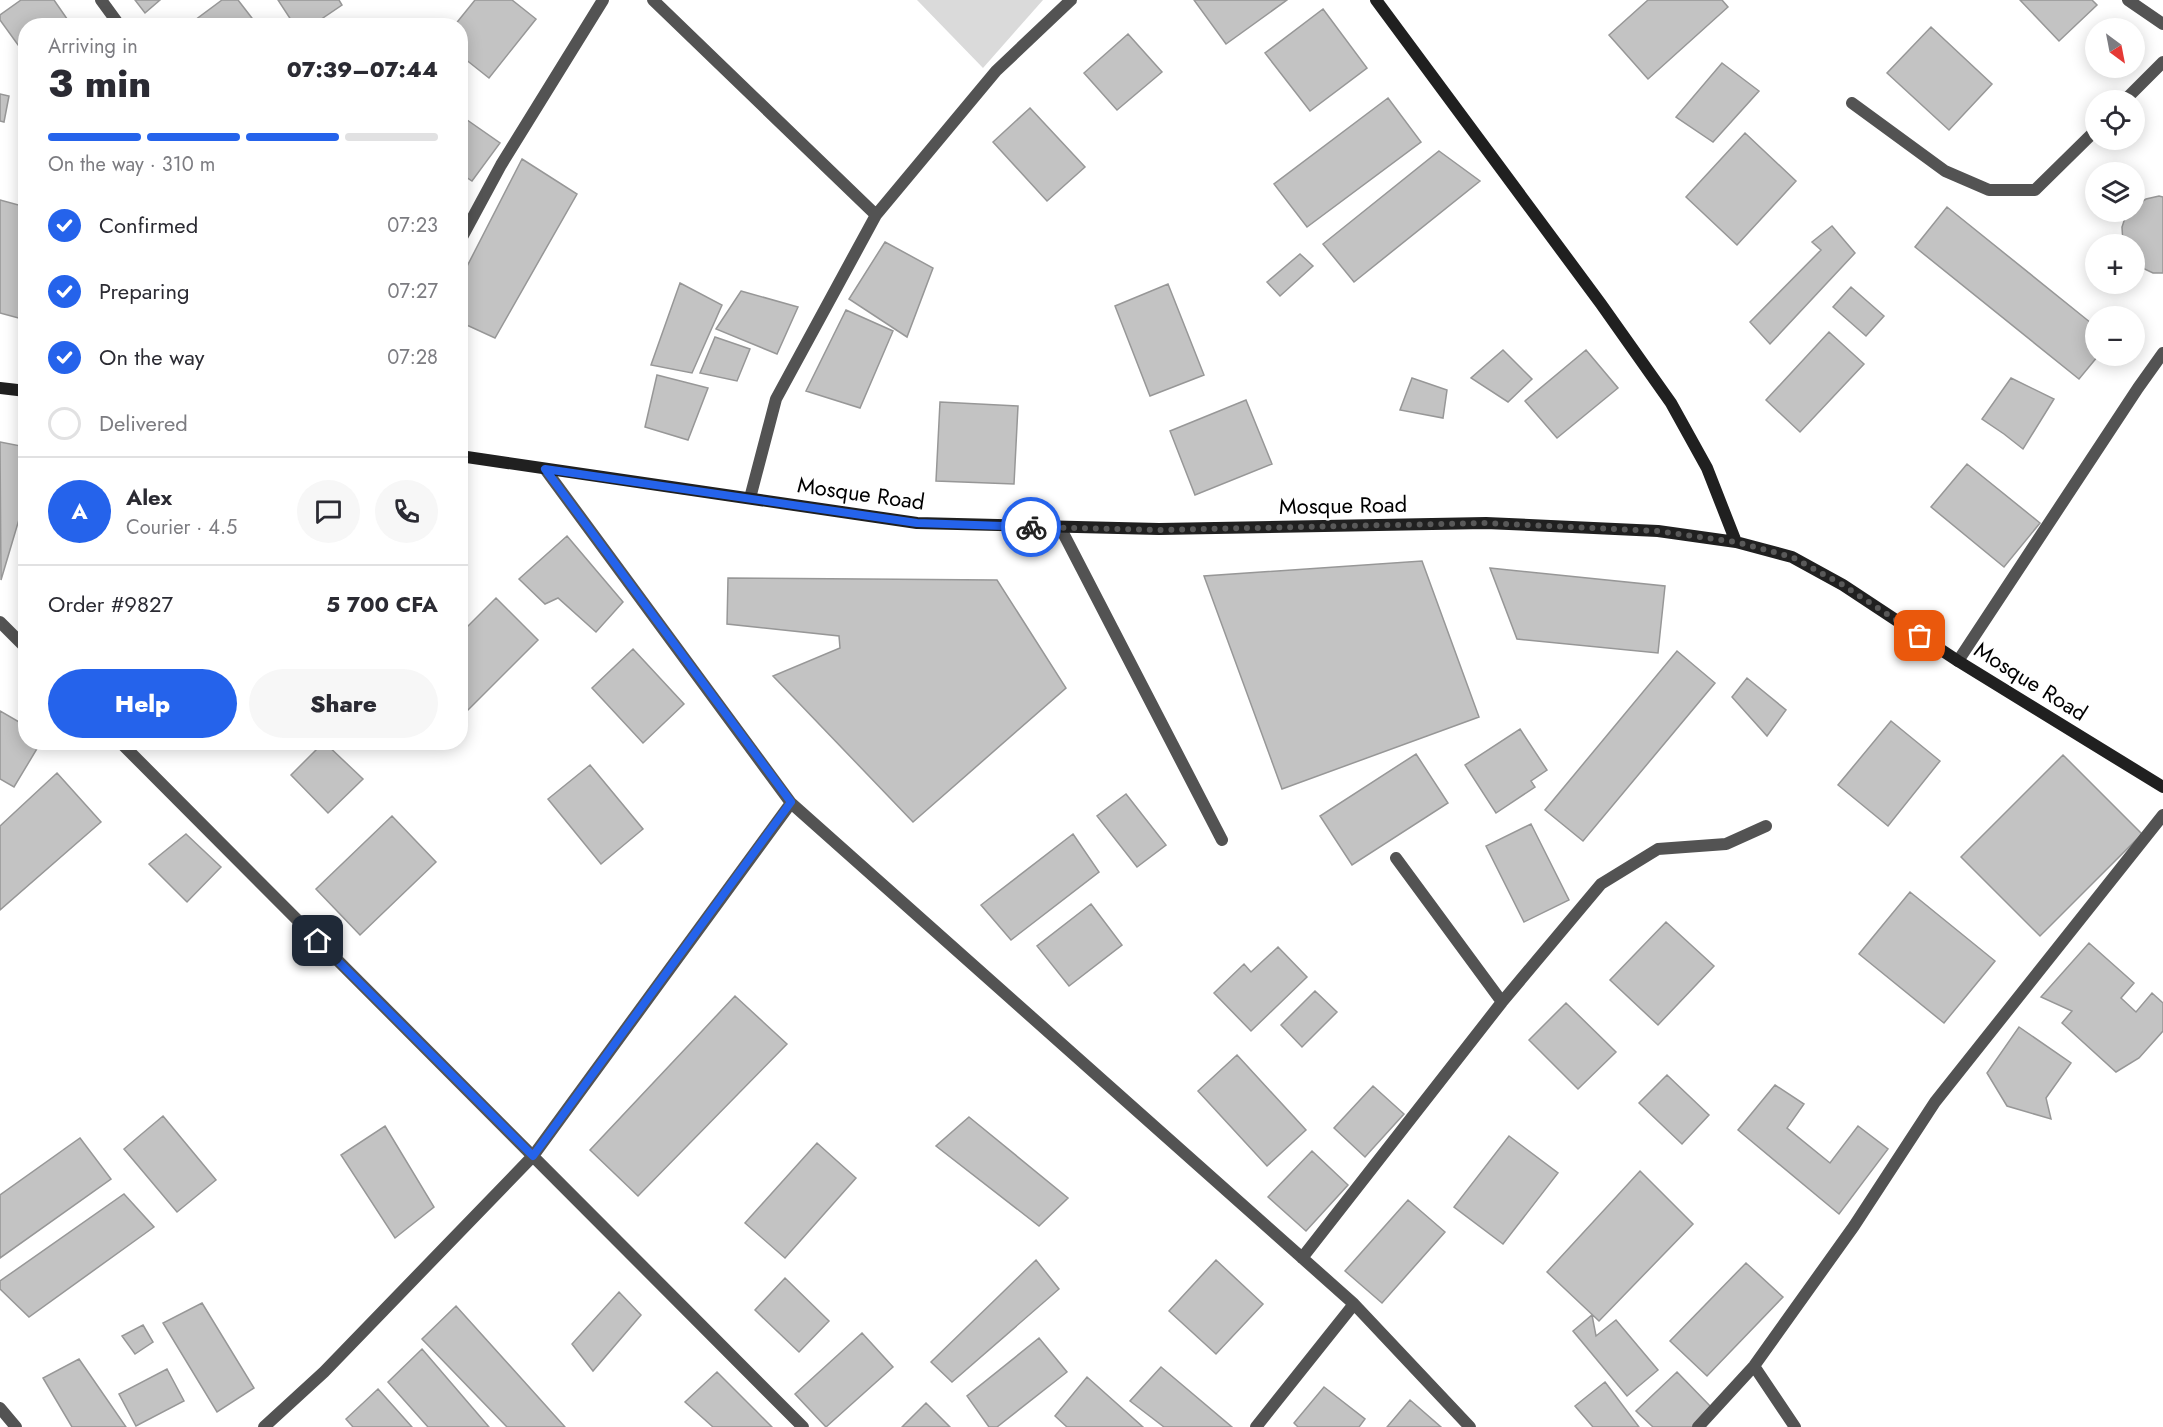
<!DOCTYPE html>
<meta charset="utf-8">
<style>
body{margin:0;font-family:Jost,sans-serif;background:#f7f7f7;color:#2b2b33;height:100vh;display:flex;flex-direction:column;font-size:22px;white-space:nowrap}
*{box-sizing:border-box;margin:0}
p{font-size:20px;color:#7c7c81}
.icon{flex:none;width:33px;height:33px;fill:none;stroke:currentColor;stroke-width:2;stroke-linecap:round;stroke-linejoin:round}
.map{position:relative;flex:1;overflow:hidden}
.panel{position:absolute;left:18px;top:18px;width:450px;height:732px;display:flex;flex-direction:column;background:#fff;border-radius:24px;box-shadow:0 3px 15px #0003}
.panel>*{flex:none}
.needle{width:39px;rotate:148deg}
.buttons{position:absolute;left:2085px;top:18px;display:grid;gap:12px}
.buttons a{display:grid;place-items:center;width:60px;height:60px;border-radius:50%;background:#fff;box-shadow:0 3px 15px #0003;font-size:30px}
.pin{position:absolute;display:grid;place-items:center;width:51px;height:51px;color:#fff;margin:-26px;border-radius:12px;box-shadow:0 3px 9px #0006}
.courier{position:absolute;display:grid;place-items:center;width:60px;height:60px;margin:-30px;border:4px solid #2563eb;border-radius:50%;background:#fff;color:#222;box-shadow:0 2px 8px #0007}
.overview em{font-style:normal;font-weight:800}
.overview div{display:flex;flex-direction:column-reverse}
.overview{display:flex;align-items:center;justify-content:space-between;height:102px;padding:0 30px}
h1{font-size:39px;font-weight:800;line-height:45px}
.bar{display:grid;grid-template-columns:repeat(4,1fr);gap:9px 6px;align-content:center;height:72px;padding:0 30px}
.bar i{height:8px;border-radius:4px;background:#e1e1e2}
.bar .on{background:#2563eb}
.bar p{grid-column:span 4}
.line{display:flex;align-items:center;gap:15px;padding:0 30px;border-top:2px solid #e1e1e2}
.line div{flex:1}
.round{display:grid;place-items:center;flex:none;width:63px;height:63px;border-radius:32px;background:#f7f7f7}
ol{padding:0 30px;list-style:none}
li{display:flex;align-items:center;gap:18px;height:66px}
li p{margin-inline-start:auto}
li .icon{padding:6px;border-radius:50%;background:#2563eb;color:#fff;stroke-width:4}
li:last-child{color:#7c7c81}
li i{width:33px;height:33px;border:3px solid #e1e1e2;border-radius:50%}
.primary-button{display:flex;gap:12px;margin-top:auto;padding:12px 30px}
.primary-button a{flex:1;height:69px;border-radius:36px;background:#2563eb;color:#fff;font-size:24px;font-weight:800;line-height:69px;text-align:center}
.primary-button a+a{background:#f7f7f7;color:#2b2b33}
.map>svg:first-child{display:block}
.green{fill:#dadada}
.building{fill:#c3c3c3;stroke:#979797;stroke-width:1.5}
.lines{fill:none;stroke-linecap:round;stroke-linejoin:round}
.lane{stroke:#535353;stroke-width:12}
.street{stroke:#535353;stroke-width:12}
.secondary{stroke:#202020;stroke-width:12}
.done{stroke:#595959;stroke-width:6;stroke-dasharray:0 10.8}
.route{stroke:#2563eb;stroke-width:8}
.labels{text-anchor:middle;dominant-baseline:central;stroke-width:4.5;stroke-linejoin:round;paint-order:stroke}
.street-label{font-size:22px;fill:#000;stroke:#fff}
</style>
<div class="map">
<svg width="2163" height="1427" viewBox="0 0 2163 1427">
<rect width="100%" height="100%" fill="#fff"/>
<path class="green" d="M917,0H1043L983,68Z"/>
<path class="building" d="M21,0H54L72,26H26V56L0,20V15Z
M135,0H160L145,13Z
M222,0H238L255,22L250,26H187Z
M278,0H339L342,5L311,26H295Z
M475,0H512L536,19L489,78L460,55V26H454Z
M1194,0H1287L1226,44Z
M1648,0H1722L1728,7L1648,79L1609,35Z
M2020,0H2092L2097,5L2059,41Z
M1323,9L1367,68L1310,111L1265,53Z
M1931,27L1992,84L1949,130L1887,73Z
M1128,34L1162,72L1117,110L1084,73Z
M1722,63L1759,91L1713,142L1676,117Z
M0,94L9,96L4,122L0,121Z
M1388,98L1421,142L1307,227L1274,184Z
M1030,108L1085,167L1047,201L993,142Z
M460,115L500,143L472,181L460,173Z
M1745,133L1796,181L1737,245L1686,197Z
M1439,151L1480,181L1354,282L1323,244Z
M522,159L577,194L495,338L460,322V280Z
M2159,196L2163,197V273H2153L2134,264V244H2123L2122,227L2126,215L2130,212H2134L2135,206L2146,199Z
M0,200L26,207V320L0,313Z
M1947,207L2096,327V356H2098L2079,379L1915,247Z
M1832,226L1855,253L1770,344L1750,322L1821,250L1812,242Z
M885,242L933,268L907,337L849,299Z
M1300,254L1313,266L1280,296L1267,282Z
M680,283L722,305L692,373L651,365Z
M1168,284L1204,375L1150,396L1115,306Z
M1851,287L1884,316L1866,336L1833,307Z
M741,291L798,307L777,354L716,329Z
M846,310L893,331L860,408L806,391Z
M1829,332L1864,364L1800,432L1766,400Z
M715,337L750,349L737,381L700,373Z
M1503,350L1532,379L1508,402L1471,378Z
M1586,350L1618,388L1557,438L1525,401Z
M657,375L708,388L688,440L645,427Z
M1412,378L1447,390L1443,418L1400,410Z
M2011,378L2054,399L2023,449L2004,434L1982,419Z
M1246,400L1272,464L1195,495L1170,431Z
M940,402L1018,406L1014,484L936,481Z
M0,442L26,447V491L23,506L1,580Z
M1967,464L2040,523L2004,567L1931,507Z
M567,536L623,602L596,632L558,598L545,604L519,579Z
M1422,561L1479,717L1282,789L1204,576Z
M1490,568L1665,586L1658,653L1517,639Z
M728,578L997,580L1066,688L913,822L773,676L840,648L839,636L727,624Z
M496,598L538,640L460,718V634Z
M633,649L684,704L643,743L592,688Z
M1677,651L1715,683L1583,841L1545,810Z
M1747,678L1786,710L1767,736L1732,697Z
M0,711L26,726V742H41L14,787L0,779Z
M1891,721L1940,761L1888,826L1838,785Z
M1520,729L1547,770L1531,781L1535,787L1496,813L1465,765Z
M324,742L363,779L328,813L291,775Z
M1416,754L1448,803L1352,865L1320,816Z
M2063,755L2142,834L2040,936L1961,857Z
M590,765L643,829L601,864L548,799Z
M57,773L101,822L0,910V826Z
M1126,794L1166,845L1137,867L1097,816Z
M392,816L436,862L360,935L316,889Z
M1531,824L1569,900L1524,922L1486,846Z
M186,834L221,867L187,902L149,864Z
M1073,834L1099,872L1011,940L981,905Z
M1910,892L1995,961L1944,1023L1859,954Z
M1091,904L1122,945L1069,986L1037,946Z
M1666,922L1714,966L1658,1025L1610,980Z
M2089,943L2134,983L2121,998L2136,1012L2152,993L2163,1003V1031L2139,1058L2116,1072L2062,1023L2072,1011L2041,997Z
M1278,947L1307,977L1251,1031L1214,993L1244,964L1251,972Z
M1315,991L1337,1012L1302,1047L1281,1025Z
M735,996L787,1044L638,1196L590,1150Z
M1566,1003L1616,1052L1578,1089L1529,1040Z
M2019,1027L2071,1063L2046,1098L2051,1119L2007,1106L1987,1073Z
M1237,1055L1306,1130L1267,1166L1198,1091Z
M1667,1075L1709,1115L1682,1144L1639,1103Z
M1775,1085L1804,1104L1787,1128L1830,1163L1858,1126L1888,1149L1839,1214L1738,1130Z
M1373,1086L1404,1114L1365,1157L1334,1128Z
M163,1116L216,1180L177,1212L124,1149Z
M969,1117L1068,1198L1039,1226L936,1146Z
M385,1126L434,1207L395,1238L341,1155Z
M1509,1136L1558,1173L1503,1244L1454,1207Z
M80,1138L111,1179L0,1258V1195Z
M817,1143L856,1178L785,1258L745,1223Z
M1312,1151L1348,1185L1306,1231L1268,1197Z
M1640,1171L1693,1224L1599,1321L1547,1272Z
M124,1194L154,1227L29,1317L0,1289V1281Z
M1408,1200L1445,1232L1382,1303L1345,1271Z
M1036,1260L1059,1289L952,1382L931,1362Z
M1216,1260L1263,1304L1216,1354L1169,1311Z
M1746,1263L1783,1297L1707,1376L1670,1341Z
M785,1278L829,1321L799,1352L755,1310Z
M619,1292L641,1315L593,1371L572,1344Z
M202,1303L254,1388L217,1412L163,1323Z
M456,1306L565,1427H507L422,1339Z
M1592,1315L1596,1336L1616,1320L1658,1370L1627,1396L1573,1331Z
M143,1325L153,1342L135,1354L122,1336Z
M862,1333L893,1367L826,1427L795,1394Z
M1039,1338L1067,1372L997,1427H989L967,1396Z
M422,1349L489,1427H428L388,1382Z
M79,1359L126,1427H72L43,1378Z
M1161,1367L1232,1427H1164L1130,1401Z
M167,1369L184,1401L136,1426L119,1394Z
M717,1372L772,1427H713L685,1402Z
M1677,1372L1713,1409L1695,1427H1653L1636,1411Z
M1087,1377L1143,1427H1067L1055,1416Z
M1605,1382L1639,1427H1593L1575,1406Z
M1324,1387L1365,1419L1359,1427H1298L1294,1423Z
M378,1389L412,1427H353L346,1419Z
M1410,1400L1441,1427H1387Z
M926,1403L950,1427H902Z"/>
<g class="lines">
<path class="lane" d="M0,1408L16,1427"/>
<path class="street" d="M101,0L120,26
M653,0L876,215
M2128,0L2163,24
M2125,100L2163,62
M1852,103L1945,171L1989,190H2035L2096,130
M460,241L501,165L603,0
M545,469L791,803L1354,1304L1470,1427
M750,498L776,399L876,215L996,71L1071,0
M1060,527L1222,840
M0,622L26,648
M1958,661L2138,388L2163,353
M120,742L803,1427
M1396,858L1502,1002
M1302,1258L1502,1002L1601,884L1658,849L1726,844L1766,826
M1754,1366L1795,1427
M264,1427L324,1372L533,1156L791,803
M1256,1427L1354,1304
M1698,1427L1754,1366L1854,1226L1935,1102L2163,815"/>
<path class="secondary" d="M1376,0L1601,304L1671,403L1707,468L1736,542
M0,388L26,391
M460,456L917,523L1159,529L1486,523L1658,531L1736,542L1792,557L1843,585L1958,661L2163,787"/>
</g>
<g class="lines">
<path class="done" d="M1031,527L1159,530L1486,523L1658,531L1736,542L1792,557L1843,585L1920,636"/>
<path class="route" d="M318,941L533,1156L791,802L545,469L917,523L1031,527"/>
</g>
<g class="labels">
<g class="street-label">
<text transform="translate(861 493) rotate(8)">Mosque Road</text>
<text transform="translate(1343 505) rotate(-1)">Mosque Road</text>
<text transform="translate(2031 681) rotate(32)">Mosque Road</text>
</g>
</g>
</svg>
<div class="buttons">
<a><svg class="needle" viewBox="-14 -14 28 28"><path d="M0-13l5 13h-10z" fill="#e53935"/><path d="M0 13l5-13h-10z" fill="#7c7c81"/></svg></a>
<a><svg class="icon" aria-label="locate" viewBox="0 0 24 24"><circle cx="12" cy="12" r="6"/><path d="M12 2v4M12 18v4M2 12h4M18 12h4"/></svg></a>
<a><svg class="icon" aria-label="layers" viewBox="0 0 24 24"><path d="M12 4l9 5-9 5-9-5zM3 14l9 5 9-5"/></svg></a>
<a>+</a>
<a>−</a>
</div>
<div class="pin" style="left:1920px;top:636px;background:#ea580c"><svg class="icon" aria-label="bag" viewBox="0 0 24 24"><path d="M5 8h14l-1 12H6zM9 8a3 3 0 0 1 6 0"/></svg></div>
<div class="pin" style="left:318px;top:941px;background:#1f2937"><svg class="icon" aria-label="home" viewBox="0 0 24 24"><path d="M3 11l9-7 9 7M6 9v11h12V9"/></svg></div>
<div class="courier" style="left:1031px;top:527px"><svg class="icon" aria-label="bike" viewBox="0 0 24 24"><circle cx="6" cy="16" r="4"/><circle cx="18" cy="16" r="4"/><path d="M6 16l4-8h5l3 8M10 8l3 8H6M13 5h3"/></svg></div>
<section class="panel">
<div class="overview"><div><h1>3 min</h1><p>Arriving in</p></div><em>07:39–07:44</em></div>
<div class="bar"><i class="on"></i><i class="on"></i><i class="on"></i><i></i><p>On the way · 310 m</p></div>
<ol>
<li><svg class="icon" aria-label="check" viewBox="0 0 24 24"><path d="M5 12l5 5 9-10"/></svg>Confirmed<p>07:23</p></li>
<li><svg class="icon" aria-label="check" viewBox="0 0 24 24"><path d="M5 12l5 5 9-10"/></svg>Preparing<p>07:27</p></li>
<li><svg class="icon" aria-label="check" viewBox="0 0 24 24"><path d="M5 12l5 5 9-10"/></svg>On the way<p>07:28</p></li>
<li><i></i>Delivered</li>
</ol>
<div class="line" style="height:108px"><b class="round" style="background:#2563eb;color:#fff">A</b><div><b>Alex</b><p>Courier · 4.5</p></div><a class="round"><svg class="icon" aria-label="chat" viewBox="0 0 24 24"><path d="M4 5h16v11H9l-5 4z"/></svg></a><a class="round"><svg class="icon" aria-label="phone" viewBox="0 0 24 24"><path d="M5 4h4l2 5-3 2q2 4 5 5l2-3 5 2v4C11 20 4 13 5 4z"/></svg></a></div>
<div class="line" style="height:78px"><div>Order #9827</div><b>5 700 CFA</b></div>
<div class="primary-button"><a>Help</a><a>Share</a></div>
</section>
</div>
